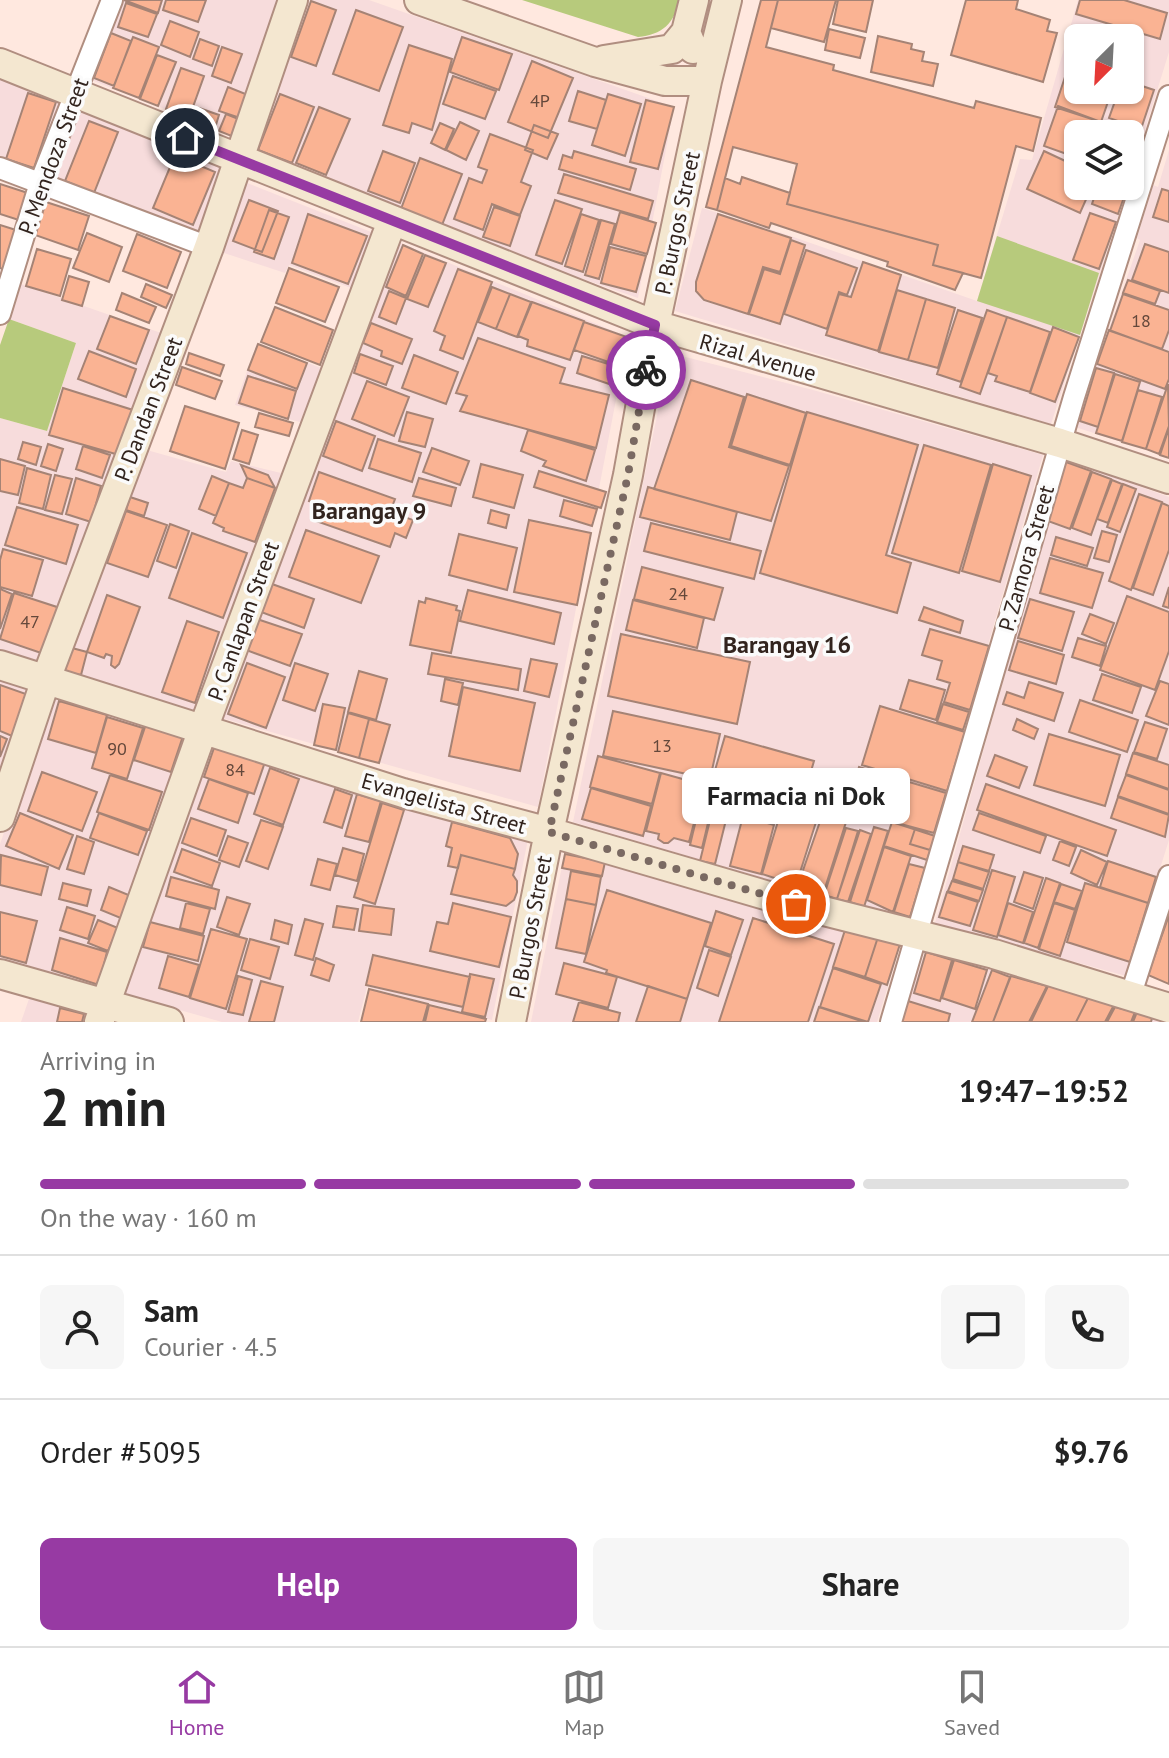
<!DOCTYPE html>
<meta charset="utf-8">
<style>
body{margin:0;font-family:"PT Sans",sans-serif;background:#f6f6f6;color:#222;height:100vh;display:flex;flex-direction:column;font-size:30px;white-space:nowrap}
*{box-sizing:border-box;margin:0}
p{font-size:26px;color:#767676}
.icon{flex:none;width:44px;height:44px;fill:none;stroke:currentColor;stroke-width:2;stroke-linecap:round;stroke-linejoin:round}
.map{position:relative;height:1022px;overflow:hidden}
.side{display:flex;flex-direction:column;background:#fff;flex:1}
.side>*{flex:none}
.needle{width:52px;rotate:204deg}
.tools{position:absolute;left:1064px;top:24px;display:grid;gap:16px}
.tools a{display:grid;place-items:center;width:80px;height:80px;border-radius:12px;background:#fff;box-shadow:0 2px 6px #0004;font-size:40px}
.pin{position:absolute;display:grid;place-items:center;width:68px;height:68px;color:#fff;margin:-34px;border:4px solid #fff;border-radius:50%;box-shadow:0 2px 8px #0007}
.courier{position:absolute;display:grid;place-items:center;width:80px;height:80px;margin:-40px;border:6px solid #973aa3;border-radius:50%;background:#fff;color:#222;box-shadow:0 2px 10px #0007}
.bubble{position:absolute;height:56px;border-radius:12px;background:#fff;box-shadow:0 2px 6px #0004;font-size:26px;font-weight:800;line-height:56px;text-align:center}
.overview em{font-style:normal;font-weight:800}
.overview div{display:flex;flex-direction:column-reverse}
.overview{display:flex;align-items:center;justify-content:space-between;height:136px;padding:0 40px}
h1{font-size:52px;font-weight:800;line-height:60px}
.bar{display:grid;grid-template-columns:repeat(4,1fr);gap:12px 8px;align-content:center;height:96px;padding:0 40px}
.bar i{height:10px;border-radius:6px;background:#e0e0e0}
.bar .on{background:#973aa3}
.bar p{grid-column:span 4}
.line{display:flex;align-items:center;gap:20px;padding:0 40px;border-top:2px solid #e0e0e0}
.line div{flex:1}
.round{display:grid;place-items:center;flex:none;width:84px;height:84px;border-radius:12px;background:#f6f6f6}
.action{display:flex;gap:16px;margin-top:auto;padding:16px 40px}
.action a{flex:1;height:92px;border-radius:12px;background:#973aa3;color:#fff;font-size:32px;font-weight:800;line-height:92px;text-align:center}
.action a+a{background:#f6f6f6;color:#222}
.tabs{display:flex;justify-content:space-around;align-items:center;height:112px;border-top:2px solid #e0e0e0;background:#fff;font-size:22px;color:#767676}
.tabs a{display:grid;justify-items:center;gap:4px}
.tabs .on{color:#973aa3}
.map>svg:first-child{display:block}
.commercial{fill:#f7dcdc;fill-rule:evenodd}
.green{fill:#b7ca7c}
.building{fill:#fab393;stroke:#a58375;stroke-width:2}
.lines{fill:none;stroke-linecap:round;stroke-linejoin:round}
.street-casing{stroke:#b08e80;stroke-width:24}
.secondary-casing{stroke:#b08e80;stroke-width:32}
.street{stroke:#fff;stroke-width:20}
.secondary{stroke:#f4e7d0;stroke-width:28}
.done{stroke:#7a6962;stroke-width:8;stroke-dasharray:0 14.4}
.route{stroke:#973aa3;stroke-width:10}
.labels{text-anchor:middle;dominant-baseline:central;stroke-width:7;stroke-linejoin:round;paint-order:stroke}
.number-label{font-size:18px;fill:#64483b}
.street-label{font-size:22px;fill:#32241e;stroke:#fbfbfb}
.neighbourhood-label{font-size:24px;font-weight:bold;fill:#32241e;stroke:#fbfbfb}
</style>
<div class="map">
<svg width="1169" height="1022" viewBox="0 0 1169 1022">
<rect width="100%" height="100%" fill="#ffe8df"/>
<path class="commercial" d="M120,0H282L235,137L89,79Z
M307,0H369L674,107L638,298L525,259L255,150Z
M1078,0H1169V52L1130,178V134H1078V186H1128L1051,424L675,311L702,208L779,232L977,301L1020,159L1032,160ZM1078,38H1130V90H1078Z
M0,75L61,99L35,171L0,159Z
M81,108L223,169L200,234L52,178Z
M1169,150V457L1075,427L1140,240L1137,238L1153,185L1158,187Z
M242,181L371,232L351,288L289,265L285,273L218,251Z
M396,241L628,337L538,807L218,717Z
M21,284L164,334L40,666L0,653V418L47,431L76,343L9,319Z
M257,343L321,368L300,422L235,405Z
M670,353L813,390L1043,455L908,921L573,822Z
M143,449L226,472L231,461L281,473L194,711L62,671Z
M1065,460L1169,497V840L1126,976L935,923Z
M0,679L33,689L0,785Z
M53,693L185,735L99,985L0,959V844Z
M209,742L441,819L528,839L492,1020L367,987L358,1022H222L120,993Z
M565,851L901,943L877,1022H531Z
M925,951L1122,1004L1168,1022H902Z
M30,996L90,1011L87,1022H21Z"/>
<path class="green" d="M522,0H679C675,23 662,35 638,37Z
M997,236L1099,273L1080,335L977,301Z
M9,319L76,343L47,431L0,418V345Z"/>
<path class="building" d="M124,0H162L158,13Z
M166,0H206L198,22L163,10Z
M761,0H778L766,47L834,65L833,70L974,108L976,101L1041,118L1033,151L1016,146L981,278L933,265L938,245L787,204L797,164L733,147L717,210L706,207Z
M778,0H836L824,42L771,28Z
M838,0H873L866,32L833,24Z
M966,0H1018L1016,9L1050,20L1047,31L1057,33L1043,82L951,55Z
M1080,0H1124L1167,13L1160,39L1076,14Z
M311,1L336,10L316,66L291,57Z
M126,3L157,14L148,37L118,27Z
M356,10L403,27L379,91L333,74Z
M170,21L199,32L190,57L161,45Z
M829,29L865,38L860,58L825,50Z
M111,33L131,41L114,86L94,78Z
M878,36L912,44L911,49L924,52L922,61L938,64L933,86L871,72Z
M133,37L159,47L139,98L113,88Z
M462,37L512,54L499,90L450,72Z
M200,39L219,46L212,66L193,59Z
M409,45L452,59L432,130L412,123L409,133L383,125Z
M222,47L242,54L231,83L212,76Z
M157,55L176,62L158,106L140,99Z
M532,61L573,78L548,138L508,122Z
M1069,65L1078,68V90H1112L1101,122L1055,107Z
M181,68L204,76L189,118L166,109Z
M453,76L496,91L485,119L443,104Z
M1130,82L1154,90L1141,129L1109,118L1119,90H1130Z
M228,87L248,95L240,118L219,111Z
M578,91L606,100L597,129L569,121Z
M28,93L56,102L34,168L6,159Z
M280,94L314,107L292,163L258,150Z
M608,94L641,104L625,156L592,145Z
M646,100L674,107L658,169L630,162Z
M1058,106L1120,129L1118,134H1078V158L1044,146Z
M319,107L350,119L326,175L296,163Z
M199,108L219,115L215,128L194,121Z
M226,114L241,120L234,137L219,131Z
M89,121L118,132L94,193L65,181Z
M460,122L479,131L466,160L446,150Z
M440,123L454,129L445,150L431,143Z
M534,125L558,134L547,159L525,150Z
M490,134L533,150L521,182L531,186L520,215L492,204L483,230L454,219L469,178L482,183L487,170L478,167Z
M383,151L415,163L400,203L368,191Z
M574,151L636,169L630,190L559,169L563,155L572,158Z
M1044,151L1078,167V186H1092L1080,213L1027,189Z
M175,155L215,172L193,225L153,208Z
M420,158L462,174L442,225L401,209Z
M564,174L653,201L648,219L558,193Z
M742,177L790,193L787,204L938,245L933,265L963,273L955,290L887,266L888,262L771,223L769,228L717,210L725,178L740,184Z
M0,184L34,195L25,222L0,214Z
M1098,186H1128L1118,214L1092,204Z
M1162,189L1169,191V222L1153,217Z
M249,200L278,211L262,252L233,241Z
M555,200L582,209L562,264L536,255Z
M46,202L89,216L78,250L35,235Z
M494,207L520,216L510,246L483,237Z
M269,210L289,217L274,259L254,252Z
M620,212L656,223L647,254L611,244Z
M1090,213L1116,222L1099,269L1073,260Z
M308,214L367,236L348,284L292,263Z
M581,214L599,220L583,272L565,266Z
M718,214L791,238L780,272L763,267L748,314L704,300L696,291V282Z
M601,220L615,224L599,279L585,275Z
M0,225L19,231L5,270L0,268Z
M87,233L122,247L109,282L73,268Z
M137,234L181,252L167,288L123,271Z
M791,240L805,245L780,324L749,314L764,269L780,274Z
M1145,244L1169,252V293L1132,280Z
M403,245L423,254L406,296L386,287Z
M610,247L646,256L636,292L601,283Z
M37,249L71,259L60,296L26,286Z
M806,250L857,268L847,295L839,292L827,329L784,314Z
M425,255L446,263L428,307L407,299Z
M863,262L901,275L878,351L826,335L839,294L851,297Z
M289,268L339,287L325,322L276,303Z
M458,269L492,282L463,359L440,350L445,336L434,331Z
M69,276L89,282L82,306L62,300Z
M1128,280L1160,291L1155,304L1123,293Z
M146,284L172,295L166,308L141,297Z
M492,287L510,294L496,329L478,322Z
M897,290L926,299L908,360L879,352Z
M389,291L406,298L396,324L379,317Z
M122,293L156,307L149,323L116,310Z
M510,294L531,302L517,337L496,329Z
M1123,294L1169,310V330L1162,349L1110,331Z
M926,299L955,308L938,368L908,360Z
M532,302L584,321L570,360L527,346L528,340L518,336Z
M275,307L333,330L320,365L261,342Z
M958,310L982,318L961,382L937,374Z
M987,310L1007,317L980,394L960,387Z
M110,316L149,330L136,364L97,349Z
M1007,317L1050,332L1030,392L995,381L997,376L988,373Z
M584,322L627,337L617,365L574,350Z
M371,323L412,339L402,364L381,356L382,351L363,343Z
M1053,327L1079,337L1055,402L1030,393Z
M1109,330L1169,352V379L1165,389L1097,364Z
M478,338L565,368L560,383L609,395L596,448L460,411L467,396L456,393Z
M258,344L307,363L297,389L248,370Z
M89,351L136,369L126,397L78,379Z
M189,353L224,365L220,376L186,364Z
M360,354L393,366L386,385L354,373Z
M414,355L458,372L446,404L402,388Z
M582,356L615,366L609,384L577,373Z
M182,367L222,381L215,399L176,385Z
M1096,368L1114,373L1098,427L1080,421Z
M1115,374L1140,382L1122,441L1096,433Z
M248,376L296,391L288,419L239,403Z
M691,380L744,397L729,447L789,466L771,521L654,489Z
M367,381L409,397L394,436L352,419Z
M1168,384L1169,426L1159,454L1146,449Z
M63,388L133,410L119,455L49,435Z
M1138,390L1162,397L1146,449L1122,442Z
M747,394L806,413L790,465L731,446Z
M185,406L239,423L225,469L170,451Z
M407,412L433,419L425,447L399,441Z
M807,412L918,445L886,555L911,563L897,613L760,573Z
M259,413L293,423L289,436L255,427Z
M336,421L375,436L362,471L323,456Z
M1169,428V458L1160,455Z
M242,430L258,435L249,464L233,459Z
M528,430L595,450L586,481L543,466L546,461L521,451Z
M378,439L421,453L412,482L369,468Z
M23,442L41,447L36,465L18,459Z
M48,444L63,449L56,471L41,466Z
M924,445L991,465L959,573L892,553Z
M83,446L110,455L102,478L76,469Z
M432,448L469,461L460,485L423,472Z
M0,459L25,466L18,495L0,491Z
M1066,462L1091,471L1070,529L1045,520Z
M481,464L523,475L514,508L473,497Z
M993,464L1031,476L1000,582L962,571Z
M241,465L268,475L275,488L247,478Z
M27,468L51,475L43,509L19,503Z
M539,471L606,492L601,508L534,487Z
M319,472L395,499L390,512L413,520L406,538L395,533L390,547L313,520L319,504L309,501Z
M1092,472L1111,479L1091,535L1072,528Z
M55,475L72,479L62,514L45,510Z
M212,476L229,483L216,516L199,509Z
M76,478L101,486L91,522L66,514Z
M247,478L275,488L255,542L223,531L224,528L213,523L229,483L243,488Z
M419,478L456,488L451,506L413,496Z
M1112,480L1122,484L1108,523L1097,519Z
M1123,484L1136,489L1120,532L1107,527Z
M648,487L737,512L730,540L640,517Z
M1139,494L1162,502L1131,590L1109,581Z
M130,497L148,503L144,516L126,510Z
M564,500L597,509L592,526L560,516Z
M1162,503L1169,506V550L1153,595L1133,588Z
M17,507L78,525L66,564L5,545Z
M491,510L509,515L506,528L488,523Z
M126,511L167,525L148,577L107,563Z
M529,520L591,533L577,605L514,592Z
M651,523L761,551L754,579L644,551Z
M170,524L189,531L176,568L157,561Z
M306,530L379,556L361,603L289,577Z
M1102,531L1117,535L1109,562L1094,558Z
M192,533L247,553L223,618L169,598Z
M459,534L517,548L507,590L449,575Z
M1056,537L1093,548L1087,566L1051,555Z
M3,549L43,560L32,596L0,587V560Z
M1050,558L1103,573L1092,608L1040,593Z
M642,567L723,588L714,620L634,599Z
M272,584L314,599L304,628L261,612Z
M1169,587V608L1163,606Z
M0,589L12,594L0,629Z
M468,590L561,613L554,644L460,621Z
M14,593L60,608L44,654L0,639Z
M107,595L140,607L119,664L115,668L111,665L112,656L106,654L104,658L87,652Z
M1127,596L1169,612V651L1155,690L1100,670Z
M426,598L457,606L456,610L460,611L451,653L410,645L419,601L425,603Z
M1030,599L1074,612L1062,651L1018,638Z
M633,600L704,618L697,648L626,630Z
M924,607L963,621L960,633L919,620Z
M1090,614L1114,623L1106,644L1082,634Z
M257,619L302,634L290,666L246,650Z
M187,621L219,632L195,703L162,692Z
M930,629L989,646L970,710L944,702L950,683L937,679L942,661L922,655Z
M621,634L750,662L737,724L608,696Z
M1078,638L1106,646L1100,666L1072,657Z
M1018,641L1064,655L1056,684L1009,670Z
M72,648L87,652L81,675L64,672Z
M432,653L521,669L518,690L428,674Z
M531,659L557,664L549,697L524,691Z
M247,663L285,677L266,728L228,714Z
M295,663L328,674L315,711L283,700Z
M359,671L387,679L376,720L348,712Z
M1102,674L1141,687L1132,713L1093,700Z
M445,679L463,683L458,705L441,701Z
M909,680L945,690L936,720L900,709Z
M1160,681L1169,684V725L1146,716Z
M1029,682L1063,693L1054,721L1003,704L1007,692L1024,698Z
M0,685L26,694L12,736L0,731Z
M463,687L535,703L520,771L449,756Z
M1080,700L1138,720L1127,752L1069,732Z
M59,701L107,715L96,753L48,739Z
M323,704L345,708L336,750L314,745Z
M943,704L969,712L963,730L937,722Z
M880,706L965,732L947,791L862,765Z
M613,711L720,734L710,779L603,756Z
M348,713L369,719L359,758L338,752Z
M107,717L143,728L127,779L92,768Z
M369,719L390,725L379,763L359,758Z
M1017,719L1038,729L1034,739L1013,730Z
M1145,722L1167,729L1157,759L1134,752Z
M146,724L183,736L171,772L134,760Z
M1049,734L1120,755L1105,806L1034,785Z
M0,736L7,739L0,757Z
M725,736L814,761L802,802L713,777Z
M215,745L265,762L254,794L204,777Z
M1133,753L1169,765V789L1126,774Z
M995,755L1027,767L1019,788L987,776Z
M598,756L660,773L652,804L590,787Z
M859,767L946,793L934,833L897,823L899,817L879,812L877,819L853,812L856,803L850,801Z
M270,768L299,779L283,825L254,814Z
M816,770L846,782L839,800L809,788Z
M42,772L97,792L82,831L28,811Z
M661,773L704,785L689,842L674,838L668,843H664L658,839L659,834L646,831Z
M110,775L162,792L149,830L97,812Z
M1126,775L1169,790V814L1118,796Z
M209,779L248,793L238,823L198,809Z
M723,780L759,791L754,808L718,797Z
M986,784L1116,830L1107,856L977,810Z
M591,788L651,806L643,836L582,819Z
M335,789L352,795L342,828L324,822Z
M357,794L381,801L369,842L345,836Z
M702,795L714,798L702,848L690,845Z
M1118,797L1169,815L1165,837L1111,818Z
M382,803L404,810L375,904L354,897Z
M713,808L728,812L715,864L700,861Z
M782,808L817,819L796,885L762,874Z
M824,810L847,819L825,888L800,879Z
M20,813L73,835L59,869L6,846Z
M99,813L147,831L138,855L90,838Z
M979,813L1046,836L1040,853L973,830Z
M743,816L774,825L761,874L730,866Z
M191,818L226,830L217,856L182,843Z
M261,820L283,827L268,869L246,861Z
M452,822L510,838L518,854L515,869L461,855L458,868L448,866L452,848L446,846Z
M892,822L935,836L927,860L884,846Z
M874,827L888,831L864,907L850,902Z
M846,828L858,831L837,899L824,895Z
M915,829L935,836L930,850L910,844Z
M860,830L871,834L848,902L837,899Z
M77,836L94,842L84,874L67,869Z
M228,836L248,843L239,867L219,860Z
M1060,841L1076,847L1069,866L1053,860Z
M963,846L994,855L989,871L958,862Z
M884,847L911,856L893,912L867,900Z
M343,848L364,854L357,881L335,875Z
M182,849L220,863L212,886L174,872Z
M1081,850L1107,862L1097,885L1071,873Z
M565,854L605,862L602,876L562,868Z
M1,855L48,867L41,895L0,885Z
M461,855L515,869L513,875L517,881V892L514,900L506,906L451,894Z
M318,859L337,864L330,890L311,885Z
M1108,861L1156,877L1148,903L1100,887Z
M958,862L989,872L983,889L953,879Z
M909,864L925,868L910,917L894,912Z
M992,870L1015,877L997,937L973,930Z
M571,871L601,877L596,905L566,899Z
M1024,872L1043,878L1033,909L1014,902Z
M171,877L219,890L215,909L166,896Z
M1046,878L1060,883L1038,948L1024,943Z
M952,881L983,890L979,901L948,891Z
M63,883L91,890L87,906L59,899Z
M1085,883L1148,903L1130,962L1067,942Z
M1061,884L1082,891L1075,909L1054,902Z
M109,887L131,896L123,919L101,910Z
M607,890L711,923L687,999L606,973L607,970L584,962Z
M947,892L978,902L970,926L939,917Z
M227,897L250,904L239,935L217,927Z
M566,899L596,905L586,954L556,948Z
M186,903L210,909L203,934L180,928Z
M453,903L511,917L499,967L430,951L437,922L448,924Z
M1008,903L1033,912L1023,943L998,935Z
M1054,903L1075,910L1060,956L1039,949Z
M363,905L394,909L391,935L359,931Z
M337,906L358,909L354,930L333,927Z
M67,907L95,916L88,939L60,930Z
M716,911L743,920L731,955L705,946Z
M0,912L37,921L26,963L0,956Z
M1169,915V984L1148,975Z
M753,918L834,944L808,1022H719Z
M305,919L323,924L313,960L295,955Z
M98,920L118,928L108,951L88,943Z
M275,920L292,925L288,944L271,939Z
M150,922L204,936L198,961L143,947Z
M846,927L878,937L865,977L833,967Z
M211,929L247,939L226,1009L190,998Z
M878,937L900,944L887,985L865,977Z
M60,938L107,952L99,985L52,970Z
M250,939L279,947L270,979L241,970Z
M709,950L731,957L718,996L697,988Z
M926,952L952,960L940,1001L914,993Z
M373,955L470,977L463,1007L366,985Z
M168,956L199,965L189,997L159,988Z
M316,958L334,965L329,981L311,975Z
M954,960L987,970L975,1009L942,998Z
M564,963L617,977L608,1008L556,994Z
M833,968L881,984L868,1022L820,1007Z
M992,970L1010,977L993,1022H972Z
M470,974L494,979L485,1017L462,1012Z
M238,976L252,980L243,1015L228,1012Z
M1011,976L1047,986L1029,1022H993Z
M261,981L283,987L274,1022H249Z
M1049,984L1088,998L1076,1022H1031Z
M648,986L687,999L680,1022H636Z
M369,989L428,1004L423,1022H361Z
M1088,998L1114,1005L1105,1022H1076Z
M908,1001L950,1014L948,1022H901Z
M579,1002L620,1013L618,1022H573Z
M429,1005L486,1019L485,1022H425Z
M819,1007L864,1022H814Z
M1115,1007L1135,1012L1131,1022H1107Z
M60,1008L84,1014L82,1022H57Z
M1137,1012L1152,1018L1151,1022H1133Z"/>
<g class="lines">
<g class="street-casing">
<path id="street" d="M0,168L209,247
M0,314L40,183L112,0
M1131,994L1169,876
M891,1022L1074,397L1169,96"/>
</g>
<g class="secondary-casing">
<path id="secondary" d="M419,0L595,62L665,81H707
M693,49L686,32L694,0
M604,60L672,49L686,32
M0,63L655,325L1060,443L1169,479
M0,665L403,793L549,832L796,904L994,954L1169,1008
M0,817L46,679L209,247L293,0
M0,974L169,1022
M99,1022L203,729L392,221
M511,1022L549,832L628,475L655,325L707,81L727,0"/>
</g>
<use href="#street" class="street"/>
<use href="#secondary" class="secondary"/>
</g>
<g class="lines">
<path class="done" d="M646,370L628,475L549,832L796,904"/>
<path class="route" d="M185,138L655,325L646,370"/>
</g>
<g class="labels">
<g class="number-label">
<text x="540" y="100">4P</text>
<text x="1141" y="320">18</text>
<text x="678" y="593">24</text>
<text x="30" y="621">47</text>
<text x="662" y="745">13</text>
<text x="117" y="748">90</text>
<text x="235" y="769">84</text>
</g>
<g class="street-label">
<text transform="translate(53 156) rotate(-70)">P. Mendoza Street</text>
<text transform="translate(677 223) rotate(-78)">P. Burgos Street</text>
<text transform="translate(758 357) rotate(16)">Rizal Avenue</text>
<text transform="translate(148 409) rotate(-69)">P. Dandan Street</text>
<text transform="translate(1026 558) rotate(-74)">P. Zamora Street</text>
<text transform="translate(243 621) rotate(-70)">P. Canlapan Street</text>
<text transform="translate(444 803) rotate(16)">Evangelista Street</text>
<text transform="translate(530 927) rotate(-79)">P. Burgos Street</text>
</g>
<g class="neighbourhood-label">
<text x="369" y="510">Barangay 9</text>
<text x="787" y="644">Barangay 16</text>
</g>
</g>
</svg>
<div class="tools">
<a><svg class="needle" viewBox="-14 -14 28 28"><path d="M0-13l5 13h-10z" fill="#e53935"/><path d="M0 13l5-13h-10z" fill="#767676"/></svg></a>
<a><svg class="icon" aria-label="layers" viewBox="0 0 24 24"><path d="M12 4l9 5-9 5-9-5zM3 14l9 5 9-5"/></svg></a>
</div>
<div class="pin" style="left:796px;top:904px;background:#ea580c"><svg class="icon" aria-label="bag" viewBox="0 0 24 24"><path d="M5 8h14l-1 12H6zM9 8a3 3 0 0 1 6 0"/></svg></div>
<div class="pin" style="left:185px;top:138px;background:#1f2937"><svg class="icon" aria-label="home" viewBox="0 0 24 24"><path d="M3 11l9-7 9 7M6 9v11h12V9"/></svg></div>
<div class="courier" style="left:646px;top:370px"><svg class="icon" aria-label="bike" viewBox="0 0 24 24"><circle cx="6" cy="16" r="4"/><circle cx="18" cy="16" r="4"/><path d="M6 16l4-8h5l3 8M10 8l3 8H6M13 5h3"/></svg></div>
<div class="bubble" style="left:682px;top:768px;width:228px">Farmacia ni Dok</div>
</div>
<section class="side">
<div class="overview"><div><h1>2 min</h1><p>Arriving in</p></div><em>19:47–19:52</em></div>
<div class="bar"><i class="on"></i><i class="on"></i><i class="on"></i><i></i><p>On the way · 160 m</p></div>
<div class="line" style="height:144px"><a class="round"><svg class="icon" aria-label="person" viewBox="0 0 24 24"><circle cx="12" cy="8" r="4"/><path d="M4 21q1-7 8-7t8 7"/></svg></a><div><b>Sam</b><p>Courier · 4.5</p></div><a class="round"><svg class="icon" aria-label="chat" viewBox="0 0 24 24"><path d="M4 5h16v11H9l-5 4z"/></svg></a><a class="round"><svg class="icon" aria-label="phone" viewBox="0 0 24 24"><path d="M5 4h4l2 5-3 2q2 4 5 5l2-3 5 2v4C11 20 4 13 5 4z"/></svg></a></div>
<div class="line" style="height:104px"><div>Order #5095</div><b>$9.76</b></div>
<div class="action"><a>Help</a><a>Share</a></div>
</section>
<nav class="tabs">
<a class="on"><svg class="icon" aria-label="home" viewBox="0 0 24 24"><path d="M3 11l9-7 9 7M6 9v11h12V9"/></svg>Home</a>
<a><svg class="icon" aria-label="map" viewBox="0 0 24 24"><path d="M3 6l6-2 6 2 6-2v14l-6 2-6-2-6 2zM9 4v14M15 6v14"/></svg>Map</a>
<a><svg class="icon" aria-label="saved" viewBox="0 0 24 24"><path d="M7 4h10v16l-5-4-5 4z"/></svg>Saved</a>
</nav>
